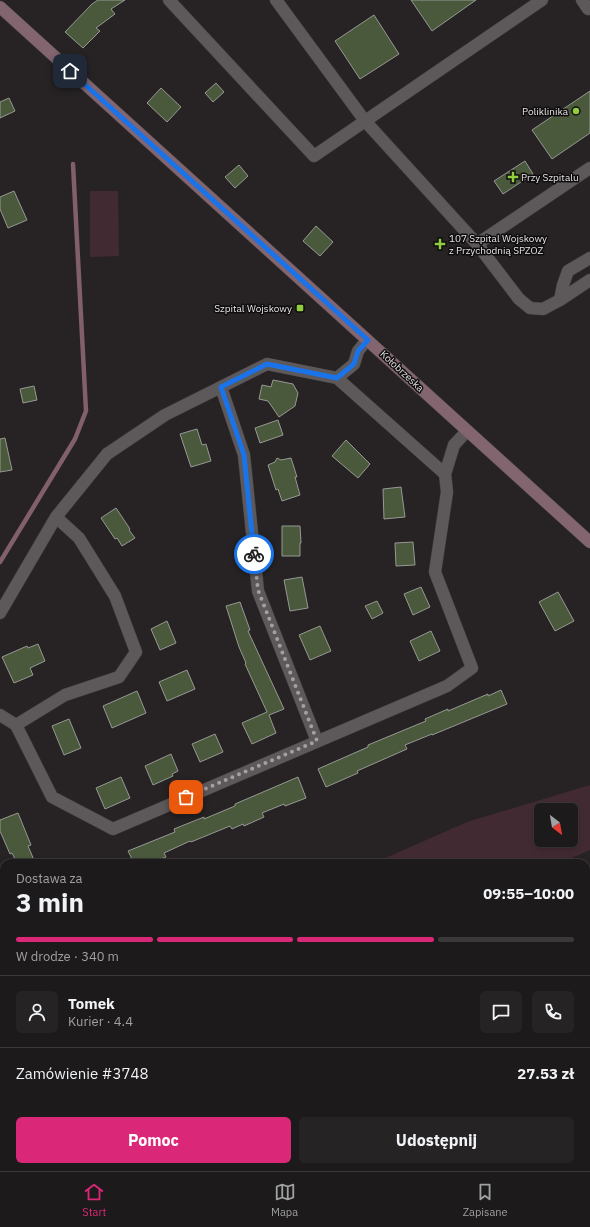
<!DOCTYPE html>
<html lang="pl">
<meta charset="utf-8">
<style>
body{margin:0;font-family:"IBM Plex Sans",sans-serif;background:#252324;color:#f1f3f6;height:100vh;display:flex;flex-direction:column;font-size:15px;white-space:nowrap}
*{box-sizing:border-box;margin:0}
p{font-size:13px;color:#a0a1a3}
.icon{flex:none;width:22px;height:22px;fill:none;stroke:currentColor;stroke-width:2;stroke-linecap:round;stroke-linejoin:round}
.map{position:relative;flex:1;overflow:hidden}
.details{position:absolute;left:0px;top:859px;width:590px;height:312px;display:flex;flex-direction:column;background:#1d1a1b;border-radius:12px 12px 0 0;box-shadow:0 2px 6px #0003,0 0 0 1px #3b383a}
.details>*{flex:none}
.needle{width:26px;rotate:149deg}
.buttons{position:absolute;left:534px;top:803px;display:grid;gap:8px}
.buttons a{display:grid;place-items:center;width:44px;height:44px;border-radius:6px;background:#1d1a1b;box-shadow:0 2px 6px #0003,0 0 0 1px #3b383a;font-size:20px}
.pin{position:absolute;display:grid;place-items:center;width:34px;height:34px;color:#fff;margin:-17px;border-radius:8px;box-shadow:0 2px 6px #0006}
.courier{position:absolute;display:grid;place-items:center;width:40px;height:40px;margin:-20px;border:3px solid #1a73e8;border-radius:50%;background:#fff;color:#222;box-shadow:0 1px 5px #0007}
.overview em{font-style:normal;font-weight:800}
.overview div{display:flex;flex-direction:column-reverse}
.overview{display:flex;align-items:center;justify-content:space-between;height:68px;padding:0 16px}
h1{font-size:26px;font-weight:800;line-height:30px}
.bar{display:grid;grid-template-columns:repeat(4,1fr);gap:6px 4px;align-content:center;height:48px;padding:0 16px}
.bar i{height:5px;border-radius:3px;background:#3b383a}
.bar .active{background:#db2777}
.bar p{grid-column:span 4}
.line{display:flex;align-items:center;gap:10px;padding:0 16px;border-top:1px solid #3b383a}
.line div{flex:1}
.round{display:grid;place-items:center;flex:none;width:42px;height:42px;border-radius:6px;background:#252324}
.button{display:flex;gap:8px;margin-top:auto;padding:8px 16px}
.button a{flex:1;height:46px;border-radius:6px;background:#db2777;color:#fff;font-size:16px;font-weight:800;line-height:46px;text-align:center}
.button a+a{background:#252324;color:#f1f3f6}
.tab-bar{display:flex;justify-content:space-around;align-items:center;height:56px;border-top:1px solid #3b383a;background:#1d1a1b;font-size:11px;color:#a0a1a3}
.tab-bar a{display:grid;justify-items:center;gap:2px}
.tab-bar .active{color:#db2777}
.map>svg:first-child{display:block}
.green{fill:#422a32;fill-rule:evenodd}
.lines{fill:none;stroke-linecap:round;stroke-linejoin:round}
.stream{stroke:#82606b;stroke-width:4.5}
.building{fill:#4a583c;stroke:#969994}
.street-casing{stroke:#434041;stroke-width:13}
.secondary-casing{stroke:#434041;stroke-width:13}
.street{stroke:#5d5859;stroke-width:12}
.secondary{stroke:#836570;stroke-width:12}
.done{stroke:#a3a0a1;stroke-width:4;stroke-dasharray:0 7.2}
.route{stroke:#1a73e8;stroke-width:5}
.poi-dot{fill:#92cd3f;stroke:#0f0d0d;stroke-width:1.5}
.labels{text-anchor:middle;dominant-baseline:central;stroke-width:3;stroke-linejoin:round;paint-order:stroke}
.poi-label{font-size:10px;fill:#e6e4e4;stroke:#0f0d0d;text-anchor:end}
.street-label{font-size:10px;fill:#e6e4e4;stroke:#0f0d0d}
</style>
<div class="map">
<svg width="590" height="1171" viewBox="0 0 590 1171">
<rect width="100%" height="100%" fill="#272324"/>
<path class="green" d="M90,191H118L119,256L90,257Z
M590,785V850L560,863H374L467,822ZM541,810H571V840H541Z
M0,982L4,987V1034L0,1037Z
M0,1144L4,1147V1167H186L188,1171H0Z"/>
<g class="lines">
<path class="stream" d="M0,562L75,439L86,411L73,164"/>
</g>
<path class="building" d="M98,0H125L111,9L115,14L96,28L100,31L83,48L65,32L92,4Z
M411,0H476L432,31Z
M374,15L399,54L360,79L335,41Z
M216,83L224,92L213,102L205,93Z
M161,88L181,107L167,122L147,103Z
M590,91V133L552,159L532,130Z
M9,98L15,111L0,118V102Z
M525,161L533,174L503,194L494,181Z
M239,165L248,176L235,188L225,177Z
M14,191L27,220L8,228L0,209V197Z
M316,226L333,242L320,256L303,241Z
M273,380L293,384L298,393L295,406L279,417L268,401L259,399L262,385L271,387Z
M34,386L37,400L23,403L20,389Z
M278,420L283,435L260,443L255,428Z
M197,429L202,445L206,444L211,461L191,467L180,434Z
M5,438L12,470L0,472V439Z
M346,440L370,464L358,478L332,456Z
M277,458L281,460L291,458L297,477H295L300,495L282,501L278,489L276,490L268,465L275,462Z
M401,487L405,517L384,519L383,489Z
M116,508L130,529L129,530L135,538L122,546L117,538L115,539L101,518Z
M282,526H300L301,543H300V556H282Z
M413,542L415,565L396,566L395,543Z
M302,577L308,608L290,611L284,580Z
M421,587L430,607L413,615L404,594Z
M558,592L574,621L555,631L539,602Z
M377,601L383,613L372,619L365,606Z
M240,602L250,630L248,631L284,709L269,715L276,733L252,744L242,723L267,712L245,664L246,663L239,647L226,606Z
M167,621L176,643L160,650L151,629Z
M320,626L331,651L310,660L299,635Z
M431,631L440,651L419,661L410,641Z
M38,644L45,661L30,668L33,675L14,683L2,657L27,646L28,648Z
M187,670L195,689L167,701L159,682Z
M501,690L507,704L432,735V734L405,745L407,749L357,771L358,773L326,787L318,769L368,747V745L426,721L425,719L448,709V711L488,694V696Z
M137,691L146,713L112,728L103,706Z
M69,719L81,748L64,755L52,726Z
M215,734L223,752L200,762L192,744Z
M171,754L178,771L172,774L173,776L153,785L145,766Z
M121,777L130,798L105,809L96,788Z
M298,777L306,798L285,806L284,804L262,813L264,817L244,826L243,824L232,829L230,826L191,842L190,841L164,853L166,857L151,863H134L128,851L175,832L174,829L204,817V819L235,806V804Z
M18,813L31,845L28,846L34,860L28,863H17L12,853L10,854L0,831V820Z"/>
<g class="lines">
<g class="street-casing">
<path id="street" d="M169,0L314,156L542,0
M276,0L365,121L477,244L519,299L530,308L543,309L560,300L590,280
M582,0L588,9
M477,244L590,168
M560,300L563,285L568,271L590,258
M337,378L354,364L358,351L367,340
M221,387L244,455L258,591L317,741
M445,474L454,445L467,431
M0,613L56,517L107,454L165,415L267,364L337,378L445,474L447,492L435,572L472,668L447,686L113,829L52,797L16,725L0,715
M16,725L65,695L119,677L136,652L115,596L79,538L56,517"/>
</g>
<g class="secondary-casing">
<path id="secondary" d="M0,7L590,542"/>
</g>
<use href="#street" class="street"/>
<use href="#secondary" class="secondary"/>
</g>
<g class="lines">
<path class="done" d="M186,797L317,741L258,590L254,554"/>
<path class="route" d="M70,71L368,340L358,351L354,364L337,378L267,364L221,387L244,455L254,554"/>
</g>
<g class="poi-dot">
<circle cx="576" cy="111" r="4"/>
<path d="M511 171h4v4h4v4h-4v4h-4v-4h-4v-4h4z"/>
<path d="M438 238h4v4h4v4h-4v4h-4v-4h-4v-4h4z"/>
<rect x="296" y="304" width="8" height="8" rx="2"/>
</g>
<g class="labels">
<g class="poi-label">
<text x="568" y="111">Poliklinika</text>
<text x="521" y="177" text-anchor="start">Przy Szpitalu</text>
<text x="449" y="238" text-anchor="start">107 Szpital Wojskowy<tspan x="449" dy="12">z Przychodnią SPZOZ</tspan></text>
<text x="292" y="308">Szpital Wojskowy</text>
</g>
<g class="street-label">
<text transform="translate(402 371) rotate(43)">Kołobrzeska</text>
</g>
</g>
</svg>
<div class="buttons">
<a><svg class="needle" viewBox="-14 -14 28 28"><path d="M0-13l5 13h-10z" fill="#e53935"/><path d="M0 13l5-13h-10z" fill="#a0a1a3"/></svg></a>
</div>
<div class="pin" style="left:186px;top:797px;background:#ea580c"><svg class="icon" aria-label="bag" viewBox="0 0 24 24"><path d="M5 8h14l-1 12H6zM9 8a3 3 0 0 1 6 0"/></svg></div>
<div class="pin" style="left:70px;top:71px;background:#1f2937"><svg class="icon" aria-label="home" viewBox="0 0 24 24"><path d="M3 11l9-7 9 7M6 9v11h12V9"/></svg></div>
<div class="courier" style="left:254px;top:554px"><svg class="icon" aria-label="bike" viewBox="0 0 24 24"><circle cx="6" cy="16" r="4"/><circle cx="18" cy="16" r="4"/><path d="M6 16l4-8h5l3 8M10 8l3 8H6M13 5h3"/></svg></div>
<section class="details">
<div class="overview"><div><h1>3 min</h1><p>Dostawa za</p></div><em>09:55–10:00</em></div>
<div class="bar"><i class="active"></i><i class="active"></i><i class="active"></i><i></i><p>W drodze · 340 m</p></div>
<div class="line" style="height:72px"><a class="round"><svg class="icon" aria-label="person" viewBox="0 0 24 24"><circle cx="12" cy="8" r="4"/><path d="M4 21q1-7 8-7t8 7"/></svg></a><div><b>Tomek</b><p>Kurier · 4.4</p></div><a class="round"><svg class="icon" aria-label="chat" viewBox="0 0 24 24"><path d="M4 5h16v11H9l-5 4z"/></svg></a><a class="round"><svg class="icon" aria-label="phone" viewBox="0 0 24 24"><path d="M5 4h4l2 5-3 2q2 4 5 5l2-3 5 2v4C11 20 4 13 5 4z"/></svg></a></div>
<div class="line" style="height:52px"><div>Zamówienie #3748</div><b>27.53 zł</b></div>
<div class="button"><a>Pomoc</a><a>Udostępnij</a></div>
</section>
</div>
<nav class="tab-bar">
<a class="active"><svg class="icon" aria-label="home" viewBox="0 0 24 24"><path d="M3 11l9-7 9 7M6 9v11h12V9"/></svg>Start</a>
<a><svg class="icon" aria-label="map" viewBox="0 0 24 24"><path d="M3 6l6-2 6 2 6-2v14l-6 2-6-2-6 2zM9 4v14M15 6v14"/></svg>Mapa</a>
<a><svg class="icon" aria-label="saved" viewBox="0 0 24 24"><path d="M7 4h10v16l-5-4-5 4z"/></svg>Zapisane</a>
</nav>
